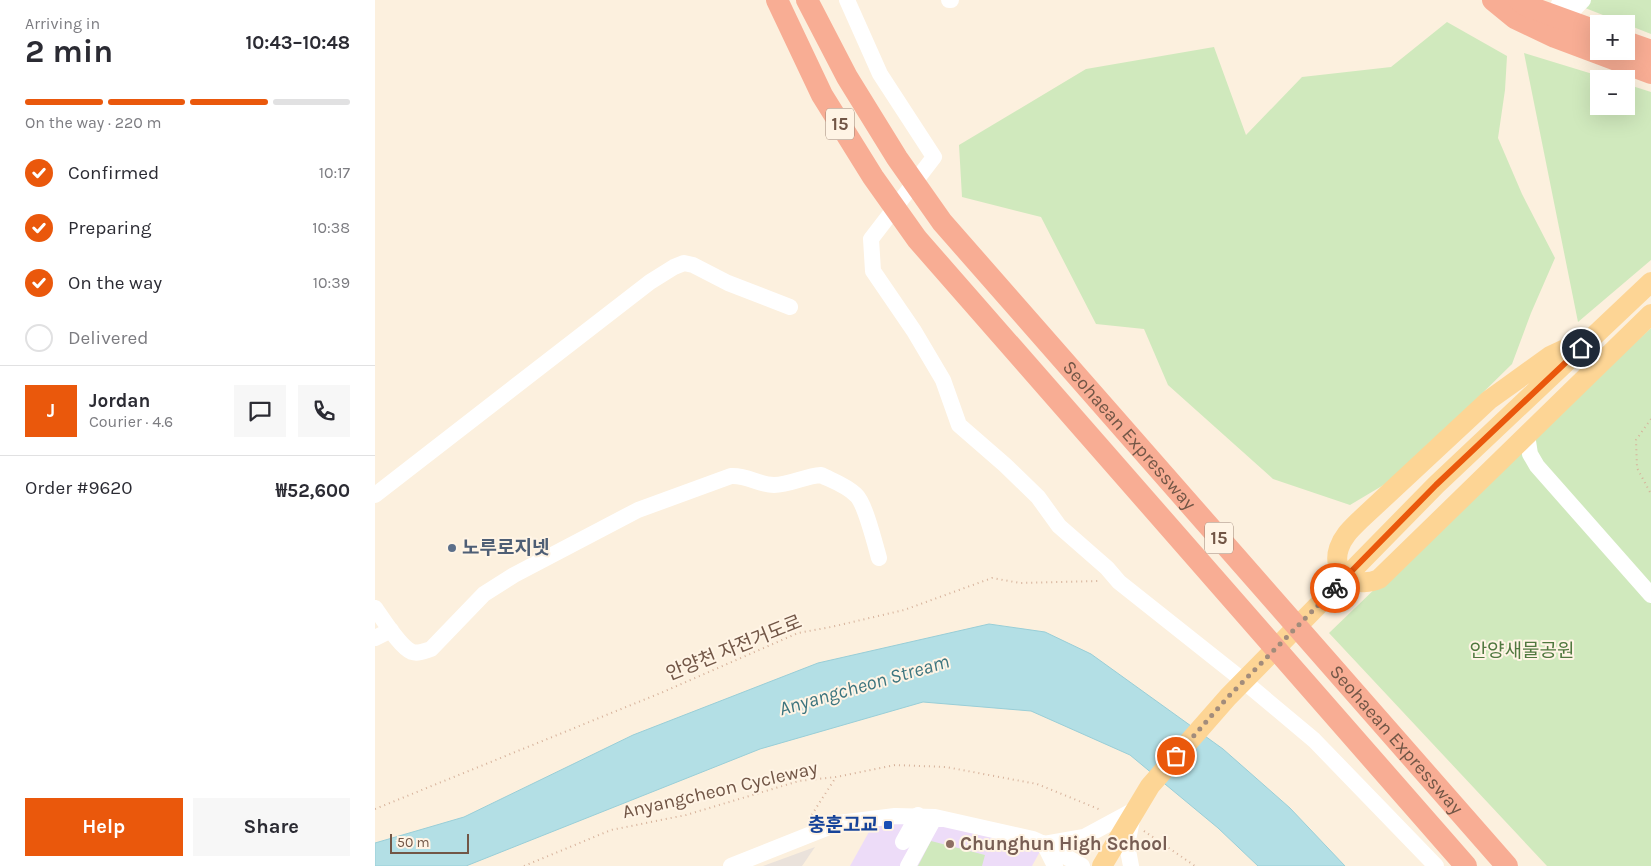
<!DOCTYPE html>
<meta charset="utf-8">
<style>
body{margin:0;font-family:Karla,"Noto Sans KR",sans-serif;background:#f7f7f7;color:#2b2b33;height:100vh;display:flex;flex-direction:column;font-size:19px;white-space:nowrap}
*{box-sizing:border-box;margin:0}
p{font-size:16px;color:#7c7c81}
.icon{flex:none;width:28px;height:28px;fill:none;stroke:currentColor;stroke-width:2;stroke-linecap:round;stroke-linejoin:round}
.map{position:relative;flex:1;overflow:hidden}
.side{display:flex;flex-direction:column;background:#fff;width:375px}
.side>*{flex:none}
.tools{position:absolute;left:1215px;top:15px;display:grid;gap:10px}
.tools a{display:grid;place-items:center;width:45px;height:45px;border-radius:0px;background:#fff;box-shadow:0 5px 20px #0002;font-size:25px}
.scale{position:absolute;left:15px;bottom:12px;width:79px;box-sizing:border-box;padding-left:5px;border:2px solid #725646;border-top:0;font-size:14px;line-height:18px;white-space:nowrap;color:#725646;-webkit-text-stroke:4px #fff4e5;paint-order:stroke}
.pin{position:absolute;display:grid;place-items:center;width:42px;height:42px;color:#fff;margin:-21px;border:2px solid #fff;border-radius:50%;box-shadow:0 1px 5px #0007}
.courier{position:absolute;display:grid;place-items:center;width:50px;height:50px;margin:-25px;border:4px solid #ea580c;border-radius:50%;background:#fff;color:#222;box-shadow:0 1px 6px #0007}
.summary em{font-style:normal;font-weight:700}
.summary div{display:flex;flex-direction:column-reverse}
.summary{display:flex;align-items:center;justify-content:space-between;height:85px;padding:0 25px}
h1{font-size:32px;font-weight:700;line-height:38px}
.bar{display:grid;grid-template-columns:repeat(4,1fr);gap:8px 5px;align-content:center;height:60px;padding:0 25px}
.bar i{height:6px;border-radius:4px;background:#e1e1e2}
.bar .selected{background:#ea580c}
.bar p{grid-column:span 4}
.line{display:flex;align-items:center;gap:12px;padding:0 25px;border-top:1px solid #e1e1e2}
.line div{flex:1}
.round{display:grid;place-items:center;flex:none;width:52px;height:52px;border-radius:0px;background:#f7f7f7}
ol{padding:0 25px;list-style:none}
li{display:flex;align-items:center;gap:15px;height:55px}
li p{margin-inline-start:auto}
li .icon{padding:5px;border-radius:50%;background:#ea580c;color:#fff;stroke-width:4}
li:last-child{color:#7c7c81}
li i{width:28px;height:28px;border:2px solid #e1e1e2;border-radius:50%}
.primary-button{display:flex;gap:10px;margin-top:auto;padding:10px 25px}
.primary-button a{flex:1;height:58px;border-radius:0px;background:#ea580c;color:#fff;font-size:20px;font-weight:700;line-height:58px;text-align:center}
.primary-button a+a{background:#f7f7f7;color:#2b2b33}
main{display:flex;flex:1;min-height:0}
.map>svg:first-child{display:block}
.industrial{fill:#eae2db}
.education{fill:#eddcf8}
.green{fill:#d0e9bd}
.water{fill:#b3dfe5;stroke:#99ced7}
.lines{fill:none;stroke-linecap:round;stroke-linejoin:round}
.path{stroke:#d6b19a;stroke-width:2;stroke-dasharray:1 4;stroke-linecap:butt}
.minor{stroke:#fff;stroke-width:16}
.major{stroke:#fdd595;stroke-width:20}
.highway{stroke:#f8ad94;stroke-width:22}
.done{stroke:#a28c7b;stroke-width:5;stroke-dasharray:0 9}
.route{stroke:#ea580c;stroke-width:6}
.service-dot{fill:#5c6f8a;stroke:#fff4e5;stroke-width:2}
.transit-dot{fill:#1a4fb4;stroke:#fff4e5;stroke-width:2}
.education-dot{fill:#8d6e63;stroke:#fff4e5;stroke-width:2}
.labels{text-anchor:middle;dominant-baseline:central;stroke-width:4;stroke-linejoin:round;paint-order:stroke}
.shield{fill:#fff4e5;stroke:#9c8576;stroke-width:1}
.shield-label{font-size:18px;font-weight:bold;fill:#725646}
.street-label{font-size:19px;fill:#725646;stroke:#fff4e5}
.service-label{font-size:19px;font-weight:bold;fill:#4e5e75;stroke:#fff4e5;text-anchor:start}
.park-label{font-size:19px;fill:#50783f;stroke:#fff4e5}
.transit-label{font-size:19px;font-weight:bold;fill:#164399;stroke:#fff4e5;text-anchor:end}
.education-label{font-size:19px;font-weight:bold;fill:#785e54;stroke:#fff4e5;text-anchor:start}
.water-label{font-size:20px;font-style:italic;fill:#3d757f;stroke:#fff4e5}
</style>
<main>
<section class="side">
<div class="summary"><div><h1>2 min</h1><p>Arriving in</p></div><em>10:43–10:48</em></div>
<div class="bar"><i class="selected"></i><i class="selected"></i><i class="selected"></i><i></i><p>On the way · 220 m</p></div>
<ol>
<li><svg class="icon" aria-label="check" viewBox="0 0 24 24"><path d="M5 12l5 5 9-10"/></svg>Confirmed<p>10:17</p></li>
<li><svg class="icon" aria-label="check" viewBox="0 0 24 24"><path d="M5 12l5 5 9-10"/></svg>Preparing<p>10:38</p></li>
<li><svg class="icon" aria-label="check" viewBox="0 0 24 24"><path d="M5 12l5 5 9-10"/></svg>On the way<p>10:39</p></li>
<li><i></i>Delivered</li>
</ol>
<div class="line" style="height:90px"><b class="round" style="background:#ea580c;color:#fff">J</b><div><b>Jordan</b><p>Courier · 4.6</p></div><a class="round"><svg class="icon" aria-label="chat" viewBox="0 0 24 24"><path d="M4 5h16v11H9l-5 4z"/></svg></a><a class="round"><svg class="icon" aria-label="phone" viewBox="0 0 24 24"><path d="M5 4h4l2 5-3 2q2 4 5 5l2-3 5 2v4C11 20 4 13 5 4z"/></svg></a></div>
<div class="line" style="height:65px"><div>Order #9620</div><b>₩52,600</b></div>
<div class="primary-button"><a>Help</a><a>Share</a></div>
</section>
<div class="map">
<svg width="1276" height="866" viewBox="0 0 1276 866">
<rect width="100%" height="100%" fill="#fcf0de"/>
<path class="industrial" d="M440,847L427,866H388Z"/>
<path class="education" d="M542,819L668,846L657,866H475L500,821Z"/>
<path class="green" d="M1182,0H1276V34L1195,2Z
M1072,22L1132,56L1130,90L1123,138L1147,194L1180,258L1156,313L1137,364L1022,477L975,505L898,479L793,385L769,329L721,324L666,217L587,197L584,145L711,69L839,47L871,135L927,77L1016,67Z
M1149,53L1234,79H1224V106H1251V84L1276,92V260L1203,322Z
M1276,328V866H1172L954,633L1141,453Z
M556,841L610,855L607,866H543Z"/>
<path class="water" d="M614,624L670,632L716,654L848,749L915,808L970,866H883L843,828L755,755L656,711L548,702L385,749L91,866H0V843L89,817L258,735L443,663Z"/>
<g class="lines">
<path class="path" d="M1276,419L1261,440L1262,468L1276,494
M0,809L288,692L423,633L456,627L529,610L617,578L645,583L726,581
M434,819L461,777
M769,831L820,866
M149,866L236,830L311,815L424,781L461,777L520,765L571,767L662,784L726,810"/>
<path class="minor" d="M472,0L505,74L559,157L496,239L498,271L539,331L568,380L584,425L630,465L663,497L684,526L732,568L744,582L865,678L939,740L1061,866
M574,0H576
M1184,4L1200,8L1208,0
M1152,435L1155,454L1162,466L1276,595
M0,495L275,282L299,267L309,263L318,265L353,283L415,307
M0,608C8,619 25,647 37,652C43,654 50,651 56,649L109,594L139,575L263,510L356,476C373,475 383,485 399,485C415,485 430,476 446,475C458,481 471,485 481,495C490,503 500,544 504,558
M0,638L16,630
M528,842L543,815
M356,866L464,823L520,816L560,817L658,839L669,844L707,866
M533,866L560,817
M680,866L669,844L709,837L759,810L752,845L756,866"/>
<path class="major" d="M1205,342L1175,356L1114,400L985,520C976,529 968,536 964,548C955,575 982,589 1004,579L1276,314
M727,866L775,786L853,697L1061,485L1276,282"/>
<g class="highway">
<path d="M402,0L447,95L498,177L542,239L1091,866"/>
<path id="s1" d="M432,0L472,77L522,158L567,222L1132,866"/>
<path d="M1118,0L1140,18L1180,37L1276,73"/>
<path d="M1144,0L1152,6L1224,32"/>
<path d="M1251,42L1276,51"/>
</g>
</g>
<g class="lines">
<path class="done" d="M801,756L853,697L960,588"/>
<path class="route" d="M960,588L1061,485L1206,348"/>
</g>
<circle class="service-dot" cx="77" cy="548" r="5"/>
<rect class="transit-dot" x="508" y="820" width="10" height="10" rx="2.5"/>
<circle class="education-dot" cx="575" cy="844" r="5"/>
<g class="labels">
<g class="shield">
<rect x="451" y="108.5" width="28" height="31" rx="4"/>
<rect x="830" y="522.5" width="28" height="31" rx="4"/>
</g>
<g class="shield-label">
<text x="465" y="124">15</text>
<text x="844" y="538">15</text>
</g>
<g class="street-label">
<text stroke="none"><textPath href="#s1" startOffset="544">Seohaean Expressway</textPath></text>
<text transform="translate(359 648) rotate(-22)">안양천 자전거도로</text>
<text stroke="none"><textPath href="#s1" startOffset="949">Seohaean Expressway</textPath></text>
<text transform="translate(345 790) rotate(-13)">Anyangcheon Cycleway</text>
</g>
<g class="service-label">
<text x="87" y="548">노루로지넷</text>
</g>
<g class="park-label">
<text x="1147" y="651">안양새물공원</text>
</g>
<g class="transit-label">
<text x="503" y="825">충훈고교</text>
</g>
<g class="education-label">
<text x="585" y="844">Chunghun High School</text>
</g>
<g class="water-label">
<text transform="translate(489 685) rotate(-16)">Anyangcheon Stream</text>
</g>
</g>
</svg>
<div class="tools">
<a>+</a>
<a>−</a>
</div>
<div class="scale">50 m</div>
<div class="pin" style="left:801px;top:756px;background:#ea580c"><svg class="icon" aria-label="bag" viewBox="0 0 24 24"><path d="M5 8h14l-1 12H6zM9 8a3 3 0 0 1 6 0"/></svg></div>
<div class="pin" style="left:1206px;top:348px;background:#1f2937"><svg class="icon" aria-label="home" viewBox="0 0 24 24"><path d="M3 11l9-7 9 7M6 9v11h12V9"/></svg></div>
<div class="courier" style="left:960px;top:588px"><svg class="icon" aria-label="bike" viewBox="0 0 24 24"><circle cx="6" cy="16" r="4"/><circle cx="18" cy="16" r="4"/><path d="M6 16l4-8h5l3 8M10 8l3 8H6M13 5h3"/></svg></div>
</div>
</main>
